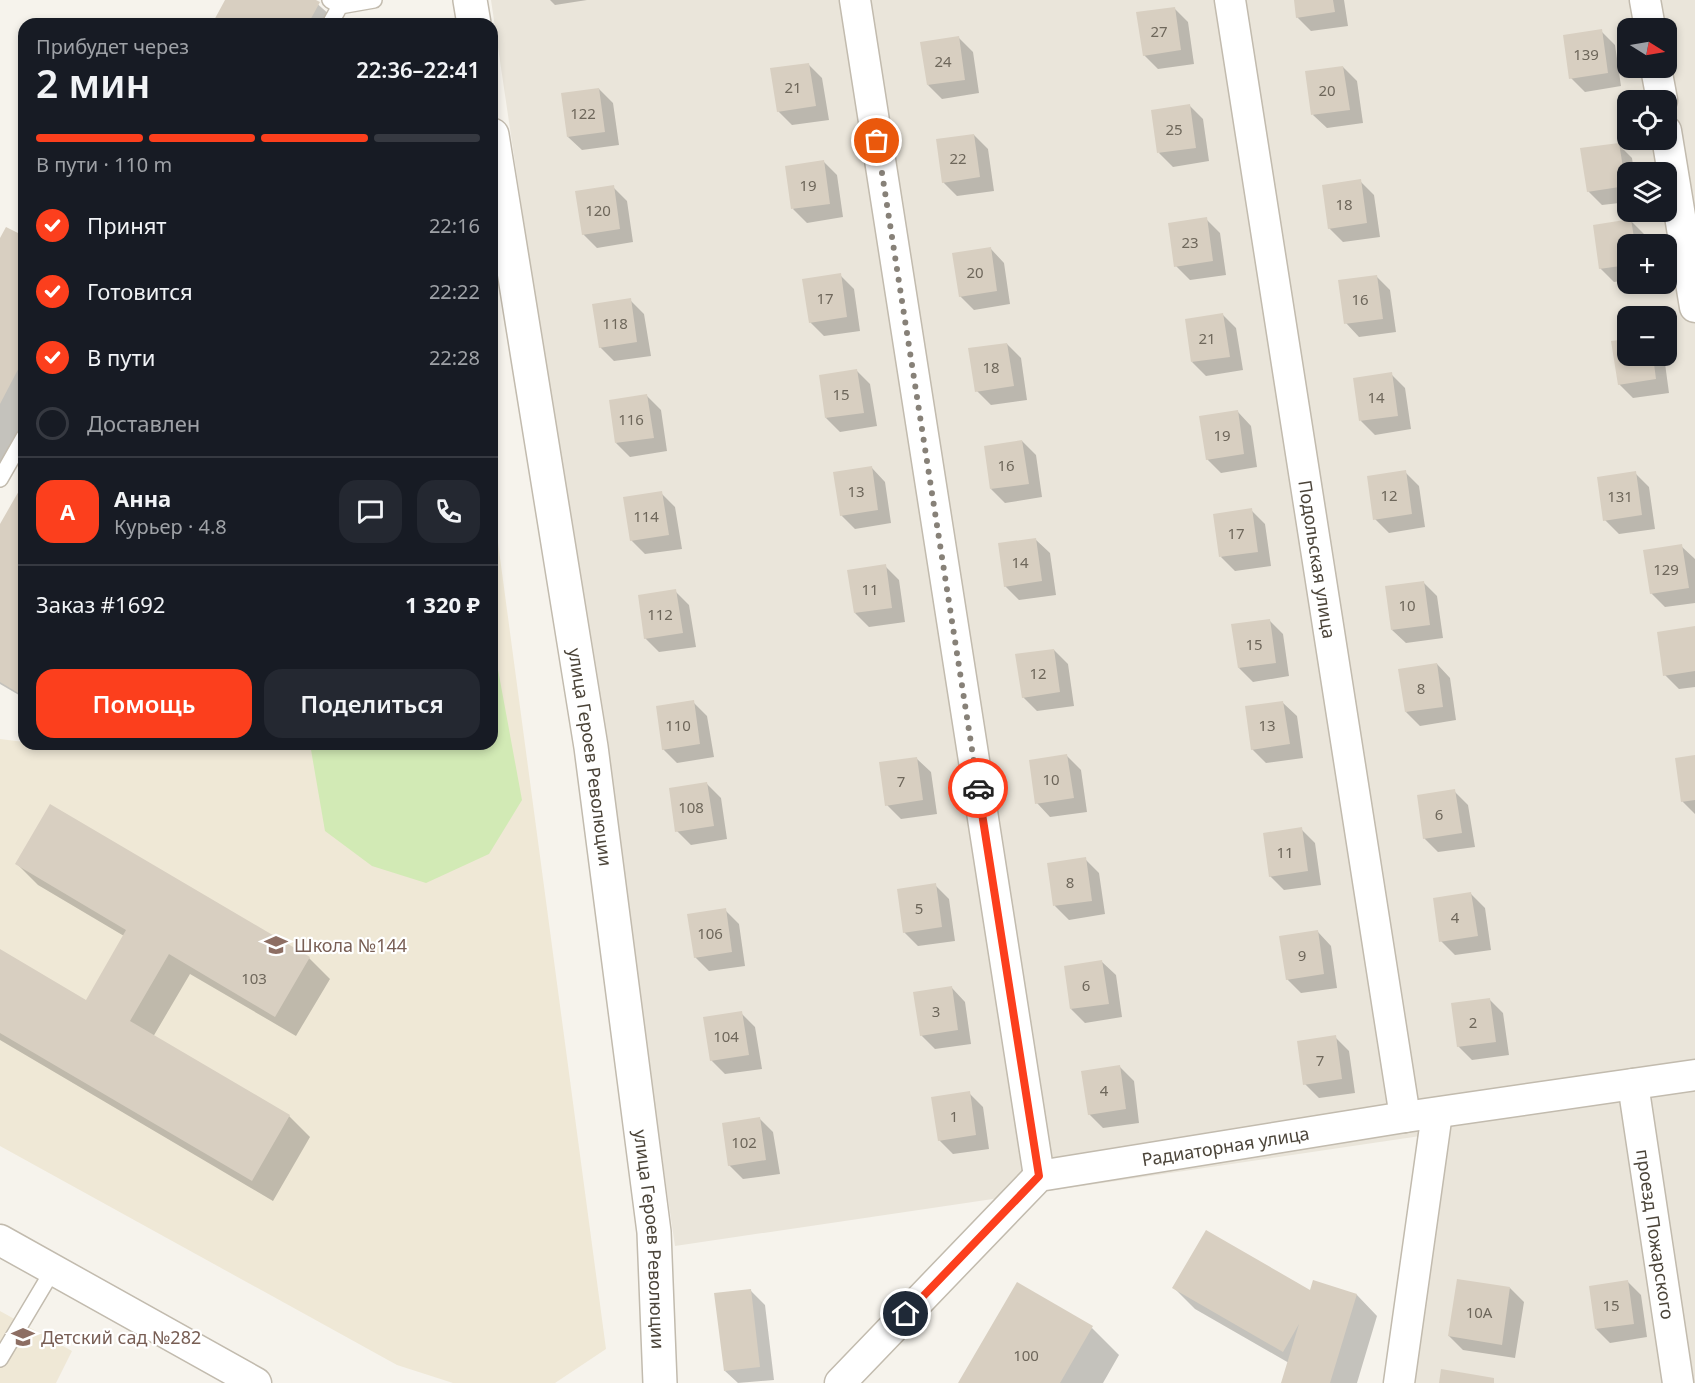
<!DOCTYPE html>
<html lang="ru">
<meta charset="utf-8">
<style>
body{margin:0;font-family:"Noto Sans",sans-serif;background:#242831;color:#f1f3f6;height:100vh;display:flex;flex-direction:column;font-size:22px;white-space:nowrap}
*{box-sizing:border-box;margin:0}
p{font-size:20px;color:#9ea1a6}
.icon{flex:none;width:33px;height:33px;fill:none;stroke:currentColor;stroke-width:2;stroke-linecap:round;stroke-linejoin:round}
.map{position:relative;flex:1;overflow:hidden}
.panel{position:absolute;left:18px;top:18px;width:480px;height:732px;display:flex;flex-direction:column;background:#171b24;border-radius:18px;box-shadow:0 3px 9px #0003}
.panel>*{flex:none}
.needle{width:39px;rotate:101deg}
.fabs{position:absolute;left:1617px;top:18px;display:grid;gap:12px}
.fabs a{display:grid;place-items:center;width:60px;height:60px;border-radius:12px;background:#171b24;box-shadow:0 3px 9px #0003;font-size:30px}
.pin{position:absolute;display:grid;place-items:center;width:51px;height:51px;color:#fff;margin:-26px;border:3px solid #fff;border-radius:50%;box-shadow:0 2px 6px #0007}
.courier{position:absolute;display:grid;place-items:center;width:60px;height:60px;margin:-30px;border:4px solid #fc3f1d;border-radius:50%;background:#fff;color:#222;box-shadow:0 2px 8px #0007}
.overview em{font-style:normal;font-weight:600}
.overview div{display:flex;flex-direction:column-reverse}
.overview{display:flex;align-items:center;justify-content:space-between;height:102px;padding:0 18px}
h1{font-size:39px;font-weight:600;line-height:45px}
.bar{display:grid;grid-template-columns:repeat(4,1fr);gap:9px 6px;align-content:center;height:72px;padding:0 18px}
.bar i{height:8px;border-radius:4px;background:#363941}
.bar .current{background:#fc3f1d}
.bar p{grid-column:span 4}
.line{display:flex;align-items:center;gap:15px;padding:0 18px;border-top:2px solid #363941}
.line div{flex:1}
.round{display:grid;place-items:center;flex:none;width:63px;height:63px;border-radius:18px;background:#242831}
ol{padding:0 18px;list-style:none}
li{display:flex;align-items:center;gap:18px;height:66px}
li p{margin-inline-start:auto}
li .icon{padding:6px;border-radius:50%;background:#fc3f1d;color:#fff;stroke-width:4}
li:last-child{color:#9ea1a6}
li i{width:33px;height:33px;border:3px solid #363941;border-radius:50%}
.primary-button{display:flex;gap:12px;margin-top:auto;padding:12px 18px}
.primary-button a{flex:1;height:69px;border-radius:18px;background:#fc3f1d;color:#fff;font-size:24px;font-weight:600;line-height:69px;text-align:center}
.primary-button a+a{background:#242831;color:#f1f3f6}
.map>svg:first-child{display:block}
.residential{fill:#eae5da;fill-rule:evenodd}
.education{fill:#efe8d6}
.green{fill:#d2eab5}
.shadow{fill:#0003}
.building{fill:#d8cfc1}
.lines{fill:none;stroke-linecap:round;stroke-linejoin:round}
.service-casing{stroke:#c2bbae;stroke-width:18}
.minor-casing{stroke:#c2bbae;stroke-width:33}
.tertiary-casing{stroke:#c2bbae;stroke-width:36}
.service{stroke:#fff;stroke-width:15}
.minor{stroke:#fff;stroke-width:30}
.tertiary{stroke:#fff;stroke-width:33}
.done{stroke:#878178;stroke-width:6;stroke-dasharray:0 10.8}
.route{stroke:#fc3f1d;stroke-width:8}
.labels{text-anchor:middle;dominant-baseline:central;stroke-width:4.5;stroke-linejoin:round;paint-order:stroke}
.number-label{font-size:15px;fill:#6e675b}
.street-label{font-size:18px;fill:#4b4439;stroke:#fff}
.education-label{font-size:18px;fill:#785e54;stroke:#fff;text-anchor:start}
</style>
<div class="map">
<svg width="1695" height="1383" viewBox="0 0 1695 1383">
<rect width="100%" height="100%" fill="#f6f3ec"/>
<path class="residential" d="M491,0H1695V1383H1391L1427,1135L675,1246ZM1628,28H1666V68H1628ZM1628,100H1666V140H1628ZM1628,172H1666V212H1628ZM1628,244H1666V284H1628ZM1628,316H1666V356H1628Z"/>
<path class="education" d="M492,498L606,1349L555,1383H453L397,1365L0,1146V739L24,742V744L48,745L492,744Z
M0,1311L72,1351L56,1383H0Z"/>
<path class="green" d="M492,637L522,800L489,854L426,883L372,866L325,831L310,744H492Z"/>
<path class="shadow" d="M227,0H313L340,24H214Z
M550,0H587L555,5Z
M1295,0H1344L1348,26L1311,31L1297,17Z
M1174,8L1188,22L1194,64L1158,69L1144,55Z
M1601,31L1615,45L1621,86L1585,92L1571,78Z
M959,38L973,52L979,93L942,99L928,85Z
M808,64L822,78L829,120L792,125L778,111Z
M1343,67L1357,81L1363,123L1327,128L1313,115Z
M599,89L613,103L619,145L582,150L568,137Z
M1189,105L1203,119L1209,161L1173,167L1159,153Z
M974,135L988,149L994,191L957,196L943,182Z
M1618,144L1632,158L1634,172H1628V202L1602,205L1588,191Z
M823,161L837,175L843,217L807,223L793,209Z
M1360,181L1374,195L1380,237L1343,242L1329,228Z
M613,187L627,201L633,242L597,248L583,234Z
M1206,219L1220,233L1226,275L1190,280L1176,266Z
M1631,221L1645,235L1646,244H1628V280L1614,282L1600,268Z
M24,238V436L0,482V242Z
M991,249L1004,263L1010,304L974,310L960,296Z
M840,275L854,289L860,331L824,336L810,322Z
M1376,276L1390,290L1396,332L1359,337L1346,323Z
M630,300L644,314L651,356L614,361L600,347Z
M1222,314L1236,328L1243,370L1206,376L1192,362Z
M1007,344L1021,358L1027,400L991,405L977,391Z
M1628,356H1664L1669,393L1633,398L1619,384Z
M856,370L870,384L877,426L840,432L826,418Z
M1391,374L1405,388L1411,429L1375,435L1361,421L1355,379Z
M647,396L661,410L667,451L630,457L616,443Z
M1238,412L1251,426L1257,467L1221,473L1207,459Z
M1022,441L1036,455L1042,497L1005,503L991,489Z
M872,468L885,482L891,523L855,529L841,515Z
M1405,472L1419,486L1425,527L1389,533L1375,519Z
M1635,473L1649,487L1655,529L1619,534L1605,520Z
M24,485V698L0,684V527Z
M661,493L675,507L682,549L645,554L631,540Z
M1251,510L1265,524L1271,566L1235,571L1221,557Z
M1036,540L1050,553L1056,595L1019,600L1005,586Z
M1681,546L1695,559V603L1665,607L1651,593Z
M885,566L899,580L905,622L869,627L855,613Z
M1423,582L1437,596L1443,638L1406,643L1392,630Z
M675,591L689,605L696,647L659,652L645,638Z
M1269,620L1283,634L1289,676L1253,682L1239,668Z
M1695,628V687L1679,689L1665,675Z
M1054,650L1068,664L1074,706L1037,711L1023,697Z
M1437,664L1450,678L1456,720L1420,726L1406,712Z
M693,702L707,716L714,757L677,763L663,749Z
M1283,703L1297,716L1303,758L1266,763L1252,749Z
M1067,756L1081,770L1087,812L1050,817L1037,803Z
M1695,757V814L1682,801Z
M917,759L931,772L937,814L901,819L887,805Z
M707,784L721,798L727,839L691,845L677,831Z
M1454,791L1468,805L1475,847L1438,852L1424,838Z
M51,806L309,958L330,979L296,1036L190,974L153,1037L289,1116L310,1137L273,1201L0,1040V951L86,1002L124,936L38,885L17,864Z
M1301,829L1315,843L1321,885L1284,890L1270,876Z
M1085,859L1099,873L1105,914L1069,920L1055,906L1049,864Z
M935,885L949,899L955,941L918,946L904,932Z
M1471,894L1485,908L1491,950L1455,955L1441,941Z
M725,910L739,924L745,966L709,971L695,957Z
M1318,932L1331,946L1337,988L1301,993L1287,979Z
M1102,962L1116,975L1122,1017L1085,1023L1071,1009Z
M952,988L965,1002L971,1044L935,1049L921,1035Z
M1489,999L1503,1013L1509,1055L1472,1060L1458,1046Z
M741,1013L755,1027L762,1069L725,1074L711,1060Z
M1335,1037L1349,1051L1355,1093L1319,1098L1305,1084Z
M1120,1067L1134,1081L1139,1123L1103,1128L1089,1114Z
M969,1093L983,1107L989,1149L953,1154L939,1140Z
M759,1118L773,1132L780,1174L743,1179L729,1165Z
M1627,1281L1641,1295L1647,1337L1610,1343L1596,1329Z
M1174,1288L1357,1295L1377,1316L1357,1383H1283L1289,1363L1195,1309Z
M1510,1288L1524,1302L1515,1358L1463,1350L1449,1336Z
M751,1291L765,1305L774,1380L738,1383L725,1371Z
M1092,1328L1119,1355L1103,1383H960Z"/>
<path class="building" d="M225,0H316L320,2L308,24H212Z
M1294,0H1333L1335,12L1296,18Z
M1175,7L1181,50L1143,56L1136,12Z
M1602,29L1608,73L1569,79L1563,35Z
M959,36L965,80L927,85L920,42Z
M809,63L816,106L777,112L770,68Z
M1343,66L1350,110L1311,115L1305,71Z
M599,88L605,132L567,137L561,93Z
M1190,104L1196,148L1157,153L1151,110Z
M974,134L980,177L942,183L936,139Z
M1619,143L1626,186L1587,192L1580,148Z
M824,160L830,204L791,209L785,166Z
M1361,179L1367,223L1328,229L1322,185Z
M614,185L620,229L582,235L575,191Z
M1207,217L1213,261L1174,267L1168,223Z
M1631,219L1635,244H1628V265L1599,269L1593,225Z
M6,227L24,236V358L0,404V238Z
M991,247L997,291L959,297L952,253Z
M841,273L847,317L809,323L802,279Z
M1377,275L1383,319L1344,324L1338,280Z
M631,298L637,342L599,348L592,304Z
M1223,313L1230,357L1191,362L1185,319Z
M1628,339V356H1653L1656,379L1618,385L1611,341Z
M1007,343L1014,386L975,392L968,348Z
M857,369L864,413L825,418L819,375Z
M1392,372L1398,416L1359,421L1353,378Z
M647,394L654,438L615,443L609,400Z
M1238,410L1244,454L1206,460L1199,416Z
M1022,440L1029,484L990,489L984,446Z
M872,466L878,510L840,516L833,472Z
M1406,470L1412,514L1373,520L1367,476Z
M1636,471L1642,515L1603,521L1597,477Z
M24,482V687L20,694L0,682V524Z
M662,491L669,535L630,541L623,497Z
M1252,508L1258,552L1219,557L1213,514Z
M1036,538L1042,581L1004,587L998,543Z
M1682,544L1689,588L1650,594L1643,550Z
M886,564L892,608L854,613L847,570Z
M1424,581L1430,625L1391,630L1385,586Z
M676,589L683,633L644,639L638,595Z
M1270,619L1276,663L1238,668L1231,624Z
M1695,626V671L1663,676L1657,632Z
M1054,649L1060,692L1022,698L1015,654Z
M1437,663L1443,707L1405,712L1398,669Z
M694,700L700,744L662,750L656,706Z
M1283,701L1290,744L1251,750L1245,706Z
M1067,754L1074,798L1035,804L1029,760Z
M1695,755V800L1681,802L1675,758Z
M917,757L923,800L885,806L879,762Z
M707,782L714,826L675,832L669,788Z
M1455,789L1462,833L1423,839L1417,795Z
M50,804L310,957L275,1017L169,954L130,1021L290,1115L252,1181L0,1033V949L86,1000L126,930L15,864Z
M1302,827L1308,871L1269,877L1263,833Z
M1086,857L1092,901L1053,906L1047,863Z
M936,883L942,927L903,933L897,889Z
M1471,892L1478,936L1439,942L1433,898Z
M726,908L732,952L694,958L687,914Z
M1318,930L1324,974L1286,980L1279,936Z
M1102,960L1109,1004L1070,1009L1064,966Z
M952,986L958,1030L920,1036L913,992Z
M1490,998L1496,1042L1457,1047L1451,1003Z
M742,1011L749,1055L710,1061L703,1017Z
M1336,1035L1342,1079L1303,1085L1297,1041Z
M1120,1065L1126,1109L1088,1115L1081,1071Z
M970,1091L976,1135L938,1141L931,1097Z
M760,1117L766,1160L728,1166L722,1123Z
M1206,1230L1310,1290L1313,1280L1357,1294L1330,1383H1281L1299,1324L1283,1352L1172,1288Z
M1457,1279L1510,1287L1502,1345L1448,1336Z
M1628,1280L1634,1324L1595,1329L1589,1286Z
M1017,1282L1093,1326L1060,1383H958Z
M751,1289L760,1367L724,1371L714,1293Z
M1441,1369L1494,1378V1383H1439Z"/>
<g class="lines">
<g class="service-casing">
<path id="service" d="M330,0L340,6L374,0
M330,24L340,6
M0,479L24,437
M0,1359L53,1270"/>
</g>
<g class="minor-casing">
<g id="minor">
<path d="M855,0L1039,1176"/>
<path id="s1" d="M1230,0L1405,1117"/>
<path d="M1645,0L1650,28"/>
<path d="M1656,68L1662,100"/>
<path d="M1666,131L1695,307"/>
<path id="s2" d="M1633,1084L1678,1383"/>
<path d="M0,1240L256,1383"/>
<path id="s3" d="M840,1383L1039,1176L1405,1117L1695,1075"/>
<path d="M1399,1383L1437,1113"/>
</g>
</g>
<g class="tertiary-casing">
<g id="tertiary">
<path d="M470,0L474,24"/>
<path id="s4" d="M492,135L591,747L654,1232L660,1383"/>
</g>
</g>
<use href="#service" class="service"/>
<use href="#minor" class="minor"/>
<use href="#tertiary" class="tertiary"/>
</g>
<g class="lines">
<path class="done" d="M877,141L978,788"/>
<path class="route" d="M906,1314L1039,1176L978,788"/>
</g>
<defs>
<g id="school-bare" transform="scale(1.8)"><path d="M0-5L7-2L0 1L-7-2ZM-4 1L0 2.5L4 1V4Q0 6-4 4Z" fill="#8d6e63" stroke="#fff" stroke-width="2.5" paint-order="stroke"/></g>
</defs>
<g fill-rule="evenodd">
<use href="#school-bare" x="276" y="945"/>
<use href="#school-bare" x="23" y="1337"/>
</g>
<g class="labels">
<g class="number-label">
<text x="1159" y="31">27</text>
<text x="1586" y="54">139</text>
<text x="943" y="61">24</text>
<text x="793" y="87">21</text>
<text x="1327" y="90">20</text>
<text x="583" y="113">122</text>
<text x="1174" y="129">25</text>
<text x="958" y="158">22</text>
<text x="808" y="185">19</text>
<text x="1344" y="204">18</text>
<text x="598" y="210">120</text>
<text x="1190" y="242">23</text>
<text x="975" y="272">20</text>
<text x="825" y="298">17</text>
<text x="1360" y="299">16</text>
<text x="615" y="323">118</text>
<text x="1207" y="338">21</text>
<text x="991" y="367">18</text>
<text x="841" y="394">15</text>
<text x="1376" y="397">14</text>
<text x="631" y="419">116</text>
<text x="1222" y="435">19</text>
<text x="1006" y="465">16</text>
<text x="856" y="491">13</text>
<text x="1389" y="495">12</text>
<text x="1620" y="496">131</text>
<text x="646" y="516">114</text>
<text x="1236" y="533">17</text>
<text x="1020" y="562">14</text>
<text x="1666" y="569">129</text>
<text x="870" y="589">11</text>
<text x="1407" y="605">10</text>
<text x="660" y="614">112</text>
<text x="1254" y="644">15</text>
<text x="1038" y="673">12</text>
<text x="1421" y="688">8</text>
<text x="678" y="725">110</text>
<text x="1267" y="725">13</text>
<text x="1051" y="779">10</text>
<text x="901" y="781">7</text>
<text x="691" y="807">108</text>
<text x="1439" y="814">6</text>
<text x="1285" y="852">11</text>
<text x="1070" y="882">8</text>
<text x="919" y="908">5</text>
<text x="1455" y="917">4</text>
<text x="710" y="933">106</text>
<text x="1302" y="955">9</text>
<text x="254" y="978">103</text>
<text x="1086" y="985">6</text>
<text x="936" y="1011">3</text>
<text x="1473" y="1022">2</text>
<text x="726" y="1036">104</text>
<text x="1320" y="1060">7</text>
<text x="1104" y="1090">4</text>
<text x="954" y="1116">1</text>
<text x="744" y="1142">102</text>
<text x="1611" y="1305">15</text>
<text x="1479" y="1312">10А</text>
<text x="1026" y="1355">100</text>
</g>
<g class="street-label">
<text stroke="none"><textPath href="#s1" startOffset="566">Подольская улица</textPath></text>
<text stroke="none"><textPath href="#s4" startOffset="630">улица Героев Революции</textPath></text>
<text stroke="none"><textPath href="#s3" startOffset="476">Радиаторная улица</textPath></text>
<text stroke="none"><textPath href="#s2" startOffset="152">проезд Пожарского</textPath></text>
<text stroke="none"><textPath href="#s4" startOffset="1116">улица Героев Революции</textPath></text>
</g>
<g class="education-label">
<text x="294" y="945">Школа №144</text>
<text x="41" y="1337">Детский сад №282</text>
</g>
</g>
</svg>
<div class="fabs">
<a><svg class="needle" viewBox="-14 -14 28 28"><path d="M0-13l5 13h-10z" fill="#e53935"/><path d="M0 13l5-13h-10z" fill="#9ea1a6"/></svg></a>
<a><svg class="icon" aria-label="locate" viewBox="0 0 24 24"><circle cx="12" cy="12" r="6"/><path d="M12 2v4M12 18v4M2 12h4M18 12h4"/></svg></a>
<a><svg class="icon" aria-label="layers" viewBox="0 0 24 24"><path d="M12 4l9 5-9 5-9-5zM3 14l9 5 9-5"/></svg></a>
<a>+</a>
<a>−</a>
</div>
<div class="pin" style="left:877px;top:141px;background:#ea580c"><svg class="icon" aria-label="bag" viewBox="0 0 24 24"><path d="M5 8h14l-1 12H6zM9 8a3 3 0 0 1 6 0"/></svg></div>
<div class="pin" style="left:906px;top:1314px;background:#1f2937"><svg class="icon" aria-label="home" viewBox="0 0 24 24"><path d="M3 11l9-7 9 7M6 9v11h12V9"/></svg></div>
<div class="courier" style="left:978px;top:788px"><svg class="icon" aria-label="car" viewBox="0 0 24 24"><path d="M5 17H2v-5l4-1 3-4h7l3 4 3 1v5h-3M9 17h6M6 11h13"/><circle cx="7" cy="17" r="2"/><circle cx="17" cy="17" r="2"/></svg></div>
<section class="panel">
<div class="overview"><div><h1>2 мин</h1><p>Прибудет через</p></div><em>22:36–22:41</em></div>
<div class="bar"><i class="current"></i><i class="current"></i><i class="current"></i><i></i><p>В пути · 110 m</p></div>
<ol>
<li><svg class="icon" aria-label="check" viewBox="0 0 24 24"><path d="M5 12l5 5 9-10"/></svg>Принят<p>22:16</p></li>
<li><svg class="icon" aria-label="check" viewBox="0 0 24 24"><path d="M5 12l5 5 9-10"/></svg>Готовится<p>22:22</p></li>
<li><svg class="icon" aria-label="check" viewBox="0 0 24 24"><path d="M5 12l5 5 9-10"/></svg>В пути<p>22:28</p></li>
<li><i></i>Доставлен</li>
</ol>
<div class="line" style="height:108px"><b class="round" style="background:#fc3f1d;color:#fff">А</b><div><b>Анна</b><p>Курьер · 4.8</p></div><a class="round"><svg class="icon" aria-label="chat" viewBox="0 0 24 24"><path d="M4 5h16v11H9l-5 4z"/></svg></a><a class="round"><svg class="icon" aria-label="phone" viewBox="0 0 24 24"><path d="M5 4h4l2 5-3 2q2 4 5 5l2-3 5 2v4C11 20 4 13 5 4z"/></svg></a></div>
<div class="line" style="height:78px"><div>Заказ #1692</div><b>1 320 ₽</b></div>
<div class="primary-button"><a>Помощь</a><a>Поделиться</a></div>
</section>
</div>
